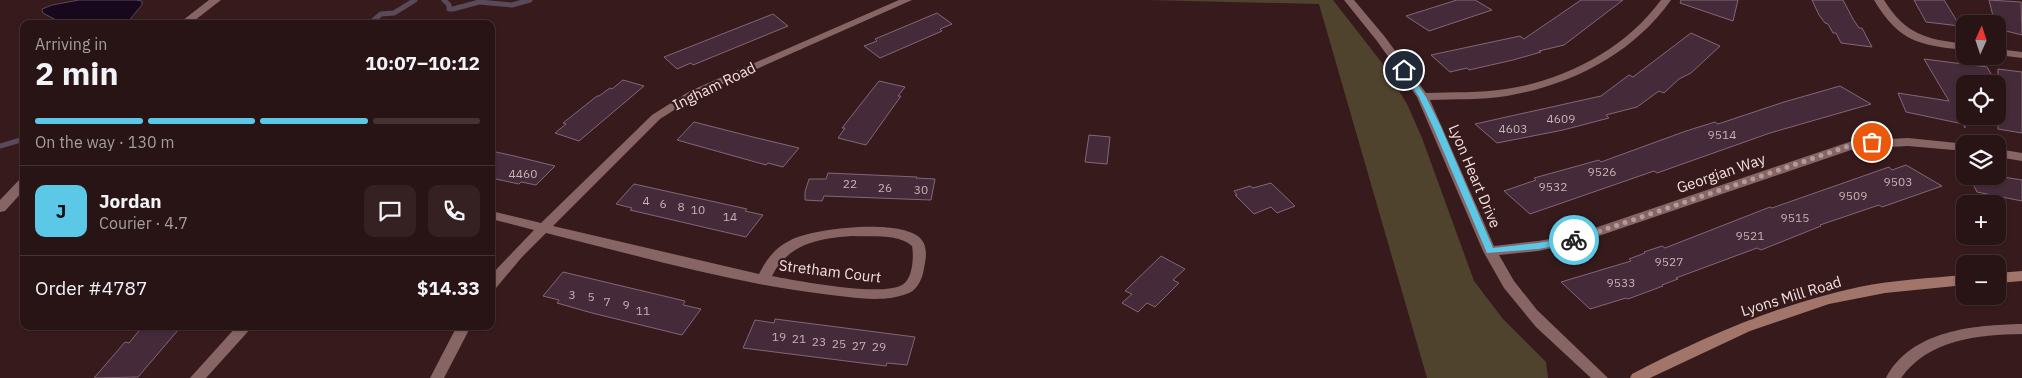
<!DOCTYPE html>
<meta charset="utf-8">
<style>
body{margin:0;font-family:"IBM Plex Sans",sans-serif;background:#352122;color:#f1f3f6;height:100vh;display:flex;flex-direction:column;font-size:19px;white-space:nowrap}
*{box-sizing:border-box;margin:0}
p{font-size:16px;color:#a59ea0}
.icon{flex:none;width:28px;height:28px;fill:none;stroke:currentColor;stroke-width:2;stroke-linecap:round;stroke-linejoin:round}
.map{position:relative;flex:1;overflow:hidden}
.sheet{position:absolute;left:20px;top:20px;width:475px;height:310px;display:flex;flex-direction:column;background:#291415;border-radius:10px;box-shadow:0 1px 4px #0004,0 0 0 1px #453334}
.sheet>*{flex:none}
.needle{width:32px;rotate:3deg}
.controls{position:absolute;left:1956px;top:15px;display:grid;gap:10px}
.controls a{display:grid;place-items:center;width:50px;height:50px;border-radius:10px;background:#291415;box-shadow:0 1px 4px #0004,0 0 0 1px #453334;font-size:25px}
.pin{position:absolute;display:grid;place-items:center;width:42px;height:42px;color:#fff;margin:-21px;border:2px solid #fff;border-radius:50%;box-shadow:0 1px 5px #0007}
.courier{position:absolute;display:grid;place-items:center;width:50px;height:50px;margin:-25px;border:4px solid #5bc8e7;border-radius:50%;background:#fff;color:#222;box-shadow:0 1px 6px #0007}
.overview em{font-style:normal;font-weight:800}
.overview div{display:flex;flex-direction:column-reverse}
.overview{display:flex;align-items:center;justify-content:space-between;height:85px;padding:0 15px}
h1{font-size:32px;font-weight:800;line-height:38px}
.bar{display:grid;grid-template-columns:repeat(4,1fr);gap:8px 5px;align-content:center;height:60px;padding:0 15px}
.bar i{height:6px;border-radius:4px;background:#453334}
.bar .on{background:#5bc8e7}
.bar p{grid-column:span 4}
.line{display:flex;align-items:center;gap:12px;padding:0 15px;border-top:1px solid #453334}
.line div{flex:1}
.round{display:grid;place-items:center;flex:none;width:52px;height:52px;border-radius:10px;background:#352122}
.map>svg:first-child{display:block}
.green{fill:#4f432e}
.water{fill:#18081e;stroke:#5a4958}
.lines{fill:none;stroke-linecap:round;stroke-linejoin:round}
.stream{stroke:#5a4958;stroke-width:5}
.building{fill:#452b39;stroke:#836675}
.minor{fill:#876565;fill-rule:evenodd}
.tertiary{fill:#876565;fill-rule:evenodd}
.secondary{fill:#a1756a;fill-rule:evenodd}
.route{fill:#5bc8e7}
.done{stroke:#b29b9b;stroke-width:5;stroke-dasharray:0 9}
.labels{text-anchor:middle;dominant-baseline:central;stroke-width:4.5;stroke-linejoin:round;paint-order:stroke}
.number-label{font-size:12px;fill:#c8b3b6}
.street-label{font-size:15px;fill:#f4e0df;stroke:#371b1c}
</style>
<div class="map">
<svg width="2022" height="378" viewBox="0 0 2022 378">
<rect width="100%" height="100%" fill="#371b1c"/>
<path class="green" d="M1148,0H1333L1382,63L1407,104L1422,138L1474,281L1503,319L1546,362L1548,378H1427L1319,4Z"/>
<path class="water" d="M79,0H136L142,1V5L131,18V24H58L56,20L43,13L42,9L52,5Z"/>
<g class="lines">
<path class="stream" d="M444,0L449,5V9H453L479,2L512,5L530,0
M369,24L381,14L394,13L415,0
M0,146L24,139"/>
</g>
<path class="building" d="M1457,0H1475L1492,10L1429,31L1406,16Z
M1581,0H1623L1564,45L1539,51L1541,52L1513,60L1469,70L1467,68L1450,72L1431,55L1520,36L1524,39Z
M1681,0H1738L1733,21L1680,3Z
M1812,0H1843L1853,19L1859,28H1862L1872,47L1841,43L1836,33H1833L1828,24L1825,23L1819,15Z
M1914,0H1944L1960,26L1926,22Z
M1989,0L2021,2L2022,35L1998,29V24H1995Z
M937,13L952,24L940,29L942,31L880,58L864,46L877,41L875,39Z
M773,14L788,26L693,65L691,63L677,69L664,57Z
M1691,33L1720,46L1691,73L1679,79L1664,93L1659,91L1637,107L1606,115L1609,118L1563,130L1497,143L1475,124L1601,96L1629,75L1633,77Z
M1924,59L1987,67L1997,84L1965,81V128L1963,124L1906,112L1898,93L1949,101Z
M1998,69L2022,72V133L1998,129Z
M623,80L644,86L579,141L555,133L566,124L563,123L597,96H599L610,88L612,89Z
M879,81L905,87L898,96H901L866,145L838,138L845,128H842Z
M1840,86L1871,104L1770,133L1657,173L1654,171L1530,214L1504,191L1536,180L1534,178L1599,160L1601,162L1686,131L1715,122L1718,124L1784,102Z
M694,122L753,137L799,148L783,167L768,163L766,165L677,140Z
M1089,135L1110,137L1107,164L1085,162Z
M491,151L510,155L555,166L536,185L521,182L519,184L491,178Z
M1906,165L1942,186L1882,207L1879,205L1820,225L1821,226L1761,250L1757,248L1676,278L1678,279L1662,285L1663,286L1628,299L1626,298L1590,309L1561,282L1631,261L1629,259L1645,253L1644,252L1662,246L1665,248L1770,207L1772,208L1889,167L1892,170Z
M828,173L917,177L916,178L935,179L931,200L824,196L822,201L805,200V192L809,179H826Z
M1969,176H1997L2022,180V201L1977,192Z
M1271,183L1295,206L1277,213L1271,207L1254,214L1235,195H1237L1234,191L1250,186L1253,188Z
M634,184L747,209L745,211L763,215L746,237L630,210L632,208L616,204Z
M1161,256L1185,269L1173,280L1179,283L1155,307L1147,303L1138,312L1122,303L1132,294L1125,291Z
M563,272L685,301L683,305L701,309L682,335L592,313L557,303L559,300L543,296Z
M775,319L876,332L915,337L907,365L887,363L886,366L743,348L755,320L774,323Z
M142,327L179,329L138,377L94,378L125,342L129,343Z"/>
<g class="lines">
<path class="minor" d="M899,0H912L698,95L660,119L553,226L759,274C766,260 775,248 789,241C812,228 902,218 921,239C928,247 926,259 924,268C923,277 918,289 909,293C885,303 856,298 831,295C734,284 640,256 546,233L522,257L496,288L491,290V275L534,230L491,219V211L541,223L652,115L690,91ZM853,236C870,237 898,233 912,246C914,256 913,279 902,285C881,297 798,281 772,276C788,244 819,238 853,236Z
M1344,0H1354L1385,37L1426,93C1453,92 1480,93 1506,89C1566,80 1625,49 1661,0H1671C1633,54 1571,85 1507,96C1481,100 1455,99 1430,100L1494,246L1538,241L1574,235L1852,141L1908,138L1967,144H1965V151L1908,146L1854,149L1581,242L1538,251L1499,255L1514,281L1537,310L1608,378H1591L1536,327L1504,288L1483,251L1417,97L1377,41Z
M1874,0H1884C1906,35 1926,39 1965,44V50C1919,45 1899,42 1874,0Z
M1998,49L2022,52V58L1998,55Z
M1998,149L2022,153V161L1998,157Z
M2022,324V334C1978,335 1929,339 1901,378H1886C1911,330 1974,325 2022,324Z
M237,326H253L206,378H190Z
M457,326H471L444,378H430Z"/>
<path class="tertiary" d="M209,0H221L190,24H178Z
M24,178V190L5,211L0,212V200L20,179Z"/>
<path class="secondary" d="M2022,271V281L1998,283V273Z
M1965,275V285L1885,293L1829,304L1750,331L1650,378H1630L1632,374C1704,337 1779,304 1859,287C1894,280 1930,278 1965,275Z"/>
</g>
<path class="route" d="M1402,69H1407L1426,97L1441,127L1493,248L1538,243L1574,237L1577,238V242L1538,249L1487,253L1433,127L1419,97L1401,70Z"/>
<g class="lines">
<path class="done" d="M1574,240L1852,145L1872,142"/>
</g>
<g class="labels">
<g class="number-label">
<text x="1561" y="118">4609</text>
<text x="1513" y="128">4603</text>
<text x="1722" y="134">9514</text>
<text x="1602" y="171">9526</text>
<text x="523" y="173">4460</text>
<text x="1898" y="181">9503</text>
<text x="850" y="183">22</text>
<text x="1553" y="186">9532</text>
<text x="885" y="187">26</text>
<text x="921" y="189">30</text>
<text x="1853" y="195">9509</text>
<text x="646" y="200">4</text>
<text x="663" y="203">6</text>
<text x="681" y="206">8</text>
<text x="698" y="209">10</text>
<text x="730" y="216">14</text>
<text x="1795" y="217">9515</text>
<text x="1750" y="235">9521</text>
<text x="1669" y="261">9527</text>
<text x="1621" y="282">9533</text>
<text x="572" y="294">3</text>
<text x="591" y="296">5</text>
<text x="607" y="301">7</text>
<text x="626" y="304">9</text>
<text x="643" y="310">11</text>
<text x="779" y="336">19</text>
<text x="799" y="338">21</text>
<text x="819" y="341">23</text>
<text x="839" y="343">25</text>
<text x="859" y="345">27</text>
<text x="879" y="346">29</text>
</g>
<g class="street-label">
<text transform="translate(714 86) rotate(-26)">Ingham Road</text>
<text transform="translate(1721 173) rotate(-19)">Georgian Way</text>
<text transform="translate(1475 176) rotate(67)">Lyon Heart Drive</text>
<text transform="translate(830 271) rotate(7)">Stretham Court</text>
<text transform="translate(1791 296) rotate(-17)">Lyons Mill Road</text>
</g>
</g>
</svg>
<div class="controls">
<a><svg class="needle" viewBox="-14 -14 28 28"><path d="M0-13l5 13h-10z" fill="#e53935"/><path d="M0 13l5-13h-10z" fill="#a59ea0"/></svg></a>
<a><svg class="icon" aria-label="locate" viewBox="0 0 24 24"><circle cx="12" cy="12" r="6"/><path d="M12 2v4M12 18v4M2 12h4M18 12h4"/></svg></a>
<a><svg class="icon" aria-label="layers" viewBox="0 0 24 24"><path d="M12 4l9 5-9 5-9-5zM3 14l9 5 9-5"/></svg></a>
<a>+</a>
<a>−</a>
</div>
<div class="pin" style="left:1872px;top:142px;background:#ea580c"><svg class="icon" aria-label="bag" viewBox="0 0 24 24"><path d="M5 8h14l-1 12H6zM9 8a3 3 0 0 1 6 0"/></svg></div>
<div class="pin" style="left:1404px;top:70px;background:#1f2937"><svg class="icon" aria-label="home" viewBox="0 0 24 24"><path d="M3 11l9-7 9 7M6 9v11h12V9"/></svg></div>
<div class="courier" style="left:1574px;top:240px"><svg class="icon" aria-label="bike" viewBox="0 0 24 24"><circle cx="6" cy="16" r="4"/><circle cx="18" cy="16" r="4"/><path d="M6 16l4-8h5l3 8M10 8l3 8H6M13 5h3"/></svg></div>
<section class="sheet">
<div class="overview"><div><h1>2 min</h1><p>Arriving in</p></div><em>10:07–10:12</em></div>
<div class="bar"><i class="on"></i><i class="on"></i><i class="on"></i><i></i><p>On the way · 130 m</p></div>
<div class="line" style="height:90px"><b class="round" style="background:#5bc8e7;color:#111">J</b><div><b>Jordan</b><p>Courier · 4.7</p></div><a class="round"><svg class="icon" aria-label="chat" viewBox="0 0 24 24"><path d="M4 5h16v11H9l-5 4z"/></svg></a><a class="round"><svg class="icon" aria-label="phone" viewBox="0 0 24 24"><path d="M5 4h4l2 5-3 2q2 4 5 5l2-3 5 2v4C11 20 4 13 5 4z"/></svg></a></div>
<div class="line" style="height:65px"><div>Order #4787</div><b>$14.33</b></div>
</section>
</div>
